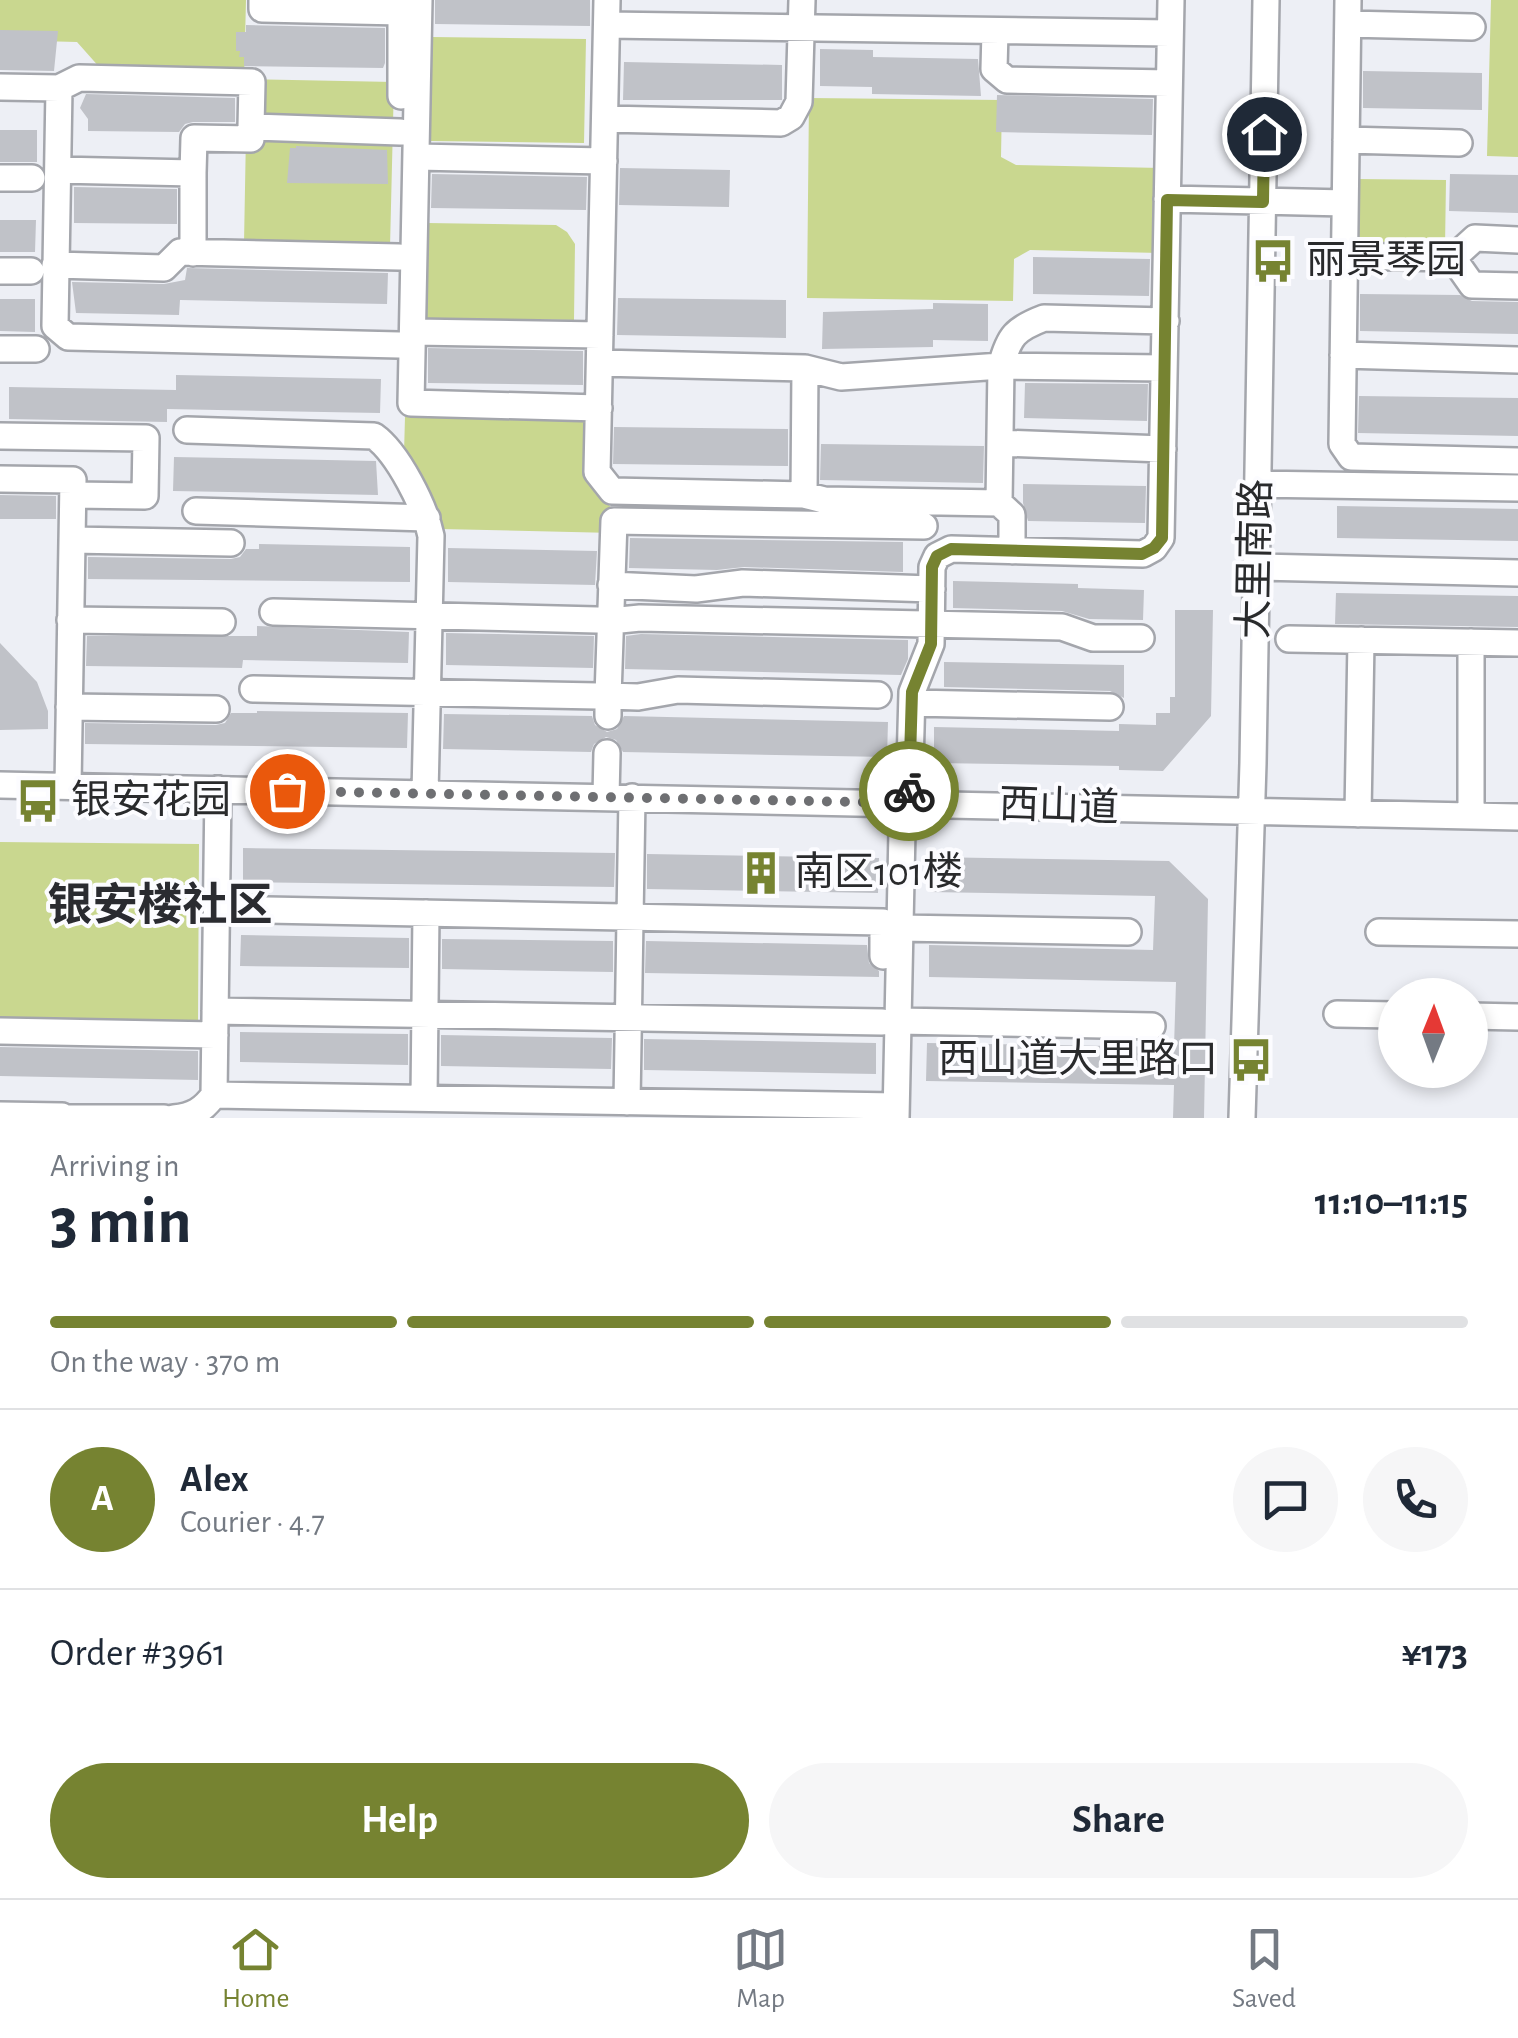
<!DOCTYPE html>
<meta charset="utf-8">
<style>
body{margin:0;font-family:"Alegreya Sans","Noto Sans SC",sans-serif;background:#f6f6f7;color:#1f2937;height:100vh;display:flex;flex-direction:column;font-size:38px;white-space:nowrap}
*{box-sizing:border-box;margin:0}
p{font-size:32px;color:#747a83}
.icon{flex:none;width:55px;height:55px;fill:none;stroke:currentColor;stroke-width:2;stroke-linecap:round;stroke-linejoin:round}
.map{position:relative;height:1118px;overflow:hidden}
.drawer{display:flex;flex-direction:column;background:#fff;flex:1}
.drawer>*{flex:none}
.needle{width:65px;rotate:1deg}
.controls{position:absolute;left:1378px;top:978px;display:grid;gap:20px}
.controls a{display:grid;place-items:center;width:110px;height:110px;border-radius:50%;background:#fff;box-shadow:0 5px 15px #0003;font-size:50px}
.pin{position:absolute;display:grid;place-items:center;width:85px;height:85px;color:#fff;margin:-42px;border:5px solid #fff;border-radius:50%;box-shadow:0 2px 10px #0007}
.courier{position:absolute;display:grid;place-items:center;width:100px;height:100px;margin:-50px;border:8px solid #768331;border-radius:50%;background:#fff;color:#222;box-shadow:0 2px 12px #0007}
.headline em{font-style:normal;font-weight:700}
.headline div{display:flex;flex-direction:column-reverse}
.headline{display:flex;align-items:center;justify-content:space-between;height:170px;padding:0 50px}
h1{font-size:65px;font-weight:700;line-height:75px}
.bar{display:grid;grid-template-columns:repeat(4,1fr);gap:15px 10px;align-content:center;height:120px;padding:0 50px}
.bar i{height:12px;border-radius:8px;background:#e0e1e3}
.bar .selected{background:#768331}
.bar p{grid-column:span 4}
.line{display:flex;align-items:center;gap:25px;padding:0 50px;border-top:2px solid #e0e1e3}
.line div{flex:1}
.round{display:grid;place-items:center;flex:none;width:105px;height:105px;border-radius:52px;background:#f6f6f7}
.action{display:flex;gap:20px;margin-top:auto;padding:20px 50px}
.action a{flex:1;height:115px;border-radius:60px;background:#768331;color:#fff;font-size:40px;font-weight:700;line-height:115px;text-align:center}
.action a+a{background:#f6f6f7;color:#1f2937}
.menu{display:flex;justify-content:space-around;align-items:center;height:140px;border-top:2px solid #e0e1e3;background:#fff;font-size:28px;color:#747a83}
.menu a{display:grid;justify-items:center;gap:5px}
.menu .selected{color:#768331}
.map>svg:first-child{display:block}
.green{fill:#c9d78f}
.building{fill:#c0c2c8}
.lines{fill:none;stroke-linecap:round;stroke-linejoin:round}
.minor-casing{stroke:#a4a6ac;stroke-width:30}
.minor{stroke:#fff;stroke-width:25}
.done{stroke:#6e6f72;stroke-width:10;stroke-dasharray:0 18}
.route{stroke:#768331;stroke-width:12}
.labels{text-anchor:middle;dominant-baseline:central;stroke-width:8;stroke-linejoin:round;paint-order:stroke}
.poi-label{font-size:40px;fill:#292a2c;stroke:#fcfcff;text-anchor:start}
.street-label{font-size:40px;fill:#292a2c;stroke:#fcfcff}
.quarter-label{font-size:45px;font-weight:bold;fill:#2a2b30;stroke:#fcfcff}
</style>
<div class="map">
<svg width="1518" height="1118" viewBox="0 0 1518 1118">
<rect width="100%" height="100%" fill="#edeff5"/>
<path class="green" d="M0,0H246L244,81L109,78L77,42L0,40Z
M1491,0H1518V157L1487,156Z
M432,37L586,39L584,143L430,141Z
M247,79L394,82L390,247L244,243Z
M809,98L1002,100L1001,157L1016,165L1162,168L1160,253L1030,250L1014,259L1013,301L807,298Z
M1357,179L1446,180L1445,247L1356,246Z
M427,223L556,225L567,232L575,244L574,320L425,318Z
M405,417L587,419L586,479L615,512L614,533L440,529L439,513L404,453Z
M0,842L199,844L198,1022L0,1021Z"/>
<path class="building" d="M435,0H590V26L435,24Z
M246,25L385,28V63L383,68L244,66V57H239L240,51H236V32H246Z
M0,30L58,31L54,71L0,70Z
M820,49L873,50V57L978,59L981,96L872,94V87L820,86Z
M624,62L782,65V100H623Z
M1363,71L1482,73V110L1363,108Z
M86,94L235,98V122H193L185,124L179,132L88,131V119L80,108Z
M997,95L1153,99L1152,135L996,132Z
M0,130H37V162H0Z
M296,146L387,150L388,184L287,183L290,148H296Z
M620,168L730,170L729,207L619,205Z
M432,174L587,177L586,210L431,208Z
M1450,174L1518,175V213L1449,211Z
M74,187L177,189V224L74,223Z
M0,220H36L35,252H0Z
M1033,257L1150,259L1149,296L1033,294Z
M187,268L388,273L387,304L180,300L179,315L76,313L72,282L164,284L185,280Z
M1360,294L1460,295L1472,301L1518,302V334L1360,331Z
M618,298L786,300V338L617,335Z
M0,299H35V332L0,331Z
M933,303L988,304V341L933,340V347L822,349L823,312L933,309Z
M428,348L583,351V385L428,383Z
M176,375L381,379L380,413L167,409V422L9,419V387L176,390Z
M1025,383L1148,384L1147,421L1024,418Z
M1359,396L1518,398V436L1358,433Z
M614,427L788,429V466L613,464Z
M821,444L984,446L983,483L820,480Z
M174,457L376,461L378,495L173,491Z
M1023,484L1146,486L1145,523L1028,521L1023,503Z
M0,495L56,496V519H0Z
M1337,506L1518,509V541L1337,538Z
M630,538L903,542V572L744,567L717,570L629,568Z
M259,544L410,547V582L88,579V557L231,559L240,557L246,549H259Z
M448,548L597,551L595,585L448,582Z
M953,581L1078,584V588L1144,590L1143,620L1089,619L1062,611L953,608Z
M1336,593L1518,596V627L1335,624Z
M1175,610H1213L1211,716L1163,771L1119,770V766L934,763V727L1119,731V724L1156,725V713H1170V697H1175Z
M257,626L409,632L408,663L243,660L242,668L86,666L87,636H257Z
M446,633L594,636L593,668L446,665Z
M641,634L908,640V659L901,675L625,669L626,636Z
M0,643L37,682L48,711V729L0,730Z
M944,662L1124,665V698L1110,691L944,687Z
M257,711L408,713L407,748L85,744V723L216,725L225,723L231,713H257Z
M444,714L592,716L595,725L607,732L617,729L624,716L888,722L887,757L623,752L616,740L606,737L594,744L591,752L443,749Z
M243,848L615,853L614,887L243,882Z
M647,854L879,858L878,893L647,889Z
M929,857L1169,861L1208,899L1204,1118H1173L1174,1085L926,1081L927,1043L1174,1047L1176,982L929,977V945L1153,950L1155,896L929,892Z
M241,935L409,938V968L240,966Z
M442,939L613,941V972L442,969Z
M646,941L867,945L869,963L879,971V977L645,973Z
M240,1032L408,1034V1065L240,1062Z
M441,1035L612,1038L611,1069L441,1066Z
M644,1039L876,1043V1074L644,1070Z
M0,1047L198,1051V1080L0,1076Z"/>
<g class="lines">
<g class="minor-casing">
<path id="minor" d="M262,0V9L401,12
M419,0L411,403L599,408
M607,0L597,472L612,491L804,495L824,500L999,503L1012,515V551
M1348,0L1342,444L1351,457L1518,461
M1348,24L1472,27
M607,25L1170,33
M995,31L994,69L1007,80L1169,83
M0,87L59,88L55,326L68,337L399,345
M59,88L79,78L252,82L251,127L400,132
M401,96V0
M605,119L781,123L791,117L799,102L802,0
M1346,140L1459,143
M417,157L604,161
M58,170L193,173L194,138L251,139V127
M0,178H32
M1167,199L1345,203
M1518,240L1475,238L1453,258L1472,285L1518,286
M193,253V173
M1344,256L1453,258
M55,265L164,268L180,252L399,257
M0,271H31
M413,332L600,335
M0,349H36
M1343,355L1518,360
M600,363L805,368L841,377L1001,366C1009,336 1015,329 1044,318L1166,321
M187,430L374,436C398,453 425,507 431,536L425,793
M0,436L146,438L145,496L73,495
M1000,443L1163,449
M0,479L73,480L68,786
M1258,484L1518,488
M804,495L805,368
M999,503L1001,366L1164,368
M196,511L427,518
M72,540L231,543
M1256,567L1518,573
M611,585L696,589L743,583L932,589
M273,612L597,620
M70,620L222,622
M610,621L640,618L1062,627L1093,638H1141
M1289,639L1518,643
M1471,642V816
M253,689L598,696
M608,696L614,521L924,526
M912,703L1110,707
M69,707L216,709
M608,716V696L638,697L678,690L878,695
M0,785L1518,817
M606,797L607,753
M1358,814L1361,640
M217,909L883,922V956
M899,928L1128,932
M1379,932L1518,934
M215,1011L882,1022
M1337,1014L1395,1015
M1470,1016L1518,1017
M898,1021L1152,1026
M0,1031L215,1035
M214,1095L896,1106
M424,1098L426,913
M627,1102L632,797
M0,1115L62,1116
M62,1118H164
M174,1118C193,1116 203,1110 214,1095L218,789
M896,1118L902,830L909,803L912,692L931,644L932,567L937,556L951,549L1143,554L1154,548L1161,538L1171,0
M1242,1118L1253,763L1266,0"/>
</g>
<use href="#minor" class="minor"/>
</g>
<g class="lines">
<path class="done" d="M287,791L909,803V791"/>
<path class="route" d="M909,791L912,692L931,644L932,567L937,556L951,549L1142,554L1154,548L1162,538L1167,200L1263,202L1264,134"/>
</g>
<defs>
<g id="bus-bare" transform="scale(3.45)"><path d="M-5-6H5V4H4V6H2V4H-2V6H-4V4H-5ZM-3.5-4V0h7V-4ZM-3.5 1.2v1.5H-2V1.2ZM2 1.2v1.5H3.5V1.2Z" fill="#768331" stroke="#fcfcff" stroke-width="2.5" paint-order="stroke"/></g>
<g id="building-bare" transform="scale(3.45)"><path d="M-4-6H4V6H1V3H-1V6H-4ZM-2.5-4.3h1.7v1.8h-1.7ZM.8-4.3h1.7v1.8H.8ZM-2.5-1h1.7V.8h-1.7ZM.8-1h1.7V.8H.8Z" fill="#768331" stroke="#fcfcff" stroke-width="2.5" paint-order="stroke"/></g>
</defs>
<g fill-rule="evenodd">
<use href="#bus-bare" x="1273" y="261"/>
<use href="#bus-bare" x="38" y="801"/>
<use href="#building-bare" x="761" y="873"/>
<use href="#bus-bare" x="1251" y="1060"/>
</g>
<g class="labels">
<g class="poi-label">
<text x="1306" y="261">丽景琴园</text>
<text x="71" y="801">银安花园</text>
<text x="794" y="873">南区101楼</text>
<text x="1218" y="1060" text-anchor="end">西山道大里路口</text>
</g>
<g class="street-label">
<text transform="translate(1256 559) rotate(-89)">大里南路</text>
<text transform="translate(1059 807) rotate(2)">西山道</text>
</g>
<g class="quarter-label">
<text x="160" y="906">银安楼社区</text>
</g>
</g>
</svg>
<div class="controls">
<a><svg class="needle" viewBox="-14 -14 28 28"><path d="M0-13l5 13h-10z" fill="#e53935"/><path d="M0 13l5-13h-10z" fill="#747a83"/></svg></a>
</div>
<div class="pin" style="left:287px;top:791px;background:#ea580c"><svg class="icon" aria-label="bag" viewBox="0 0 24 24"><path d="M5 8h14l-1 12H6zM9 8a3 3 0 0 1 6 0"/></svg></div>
<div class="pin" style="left:1264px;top:134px;background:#1f2937"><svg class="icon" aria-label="home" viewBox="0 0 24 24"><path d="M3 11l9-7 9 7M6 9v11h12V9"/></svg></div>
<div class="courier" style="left:909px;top:791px"><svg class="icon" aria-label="bike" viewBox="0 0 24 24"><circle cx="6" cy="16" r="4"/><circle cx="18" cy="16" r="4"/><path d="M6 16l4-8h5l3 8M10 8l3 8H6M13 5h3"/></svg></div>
</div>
<section class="drawer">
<div class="headline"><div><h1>3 min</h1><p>Arriving in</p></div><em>11:10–11:15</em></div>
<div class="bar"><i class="selected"></i><i class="selected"></i><i class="selected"></i><i></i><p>On the way · 370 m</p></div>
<div class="line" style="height:180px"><b class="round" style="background:#768331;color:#fff">A</b><div><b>Alex</b><p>Courier · 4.7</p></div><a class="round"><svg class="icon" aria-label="chat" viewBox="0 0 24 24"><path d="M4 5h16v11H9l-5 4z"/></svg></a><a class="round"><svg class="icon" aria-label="phone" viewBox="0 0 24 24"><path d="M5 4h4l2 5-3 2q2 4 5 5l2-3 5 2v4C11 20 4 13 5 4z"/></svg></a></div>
<div class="line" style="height:130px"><div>Order #3961</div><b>¥173</b></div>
<div class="action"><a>Help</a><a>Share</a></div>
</section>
<nav class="menu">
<a class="selected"><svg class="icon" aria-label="home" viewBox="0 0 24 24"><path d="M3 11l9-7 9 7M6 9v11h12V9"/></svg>Home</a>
<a><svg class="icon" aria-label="map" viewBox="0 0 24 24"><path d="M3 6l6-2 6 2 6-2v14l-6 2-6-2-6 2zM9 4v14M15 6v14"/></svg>Map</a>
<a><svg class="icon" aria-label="saved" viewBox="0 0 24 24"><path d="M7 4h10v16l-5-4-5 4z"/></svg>Saved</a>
</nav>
